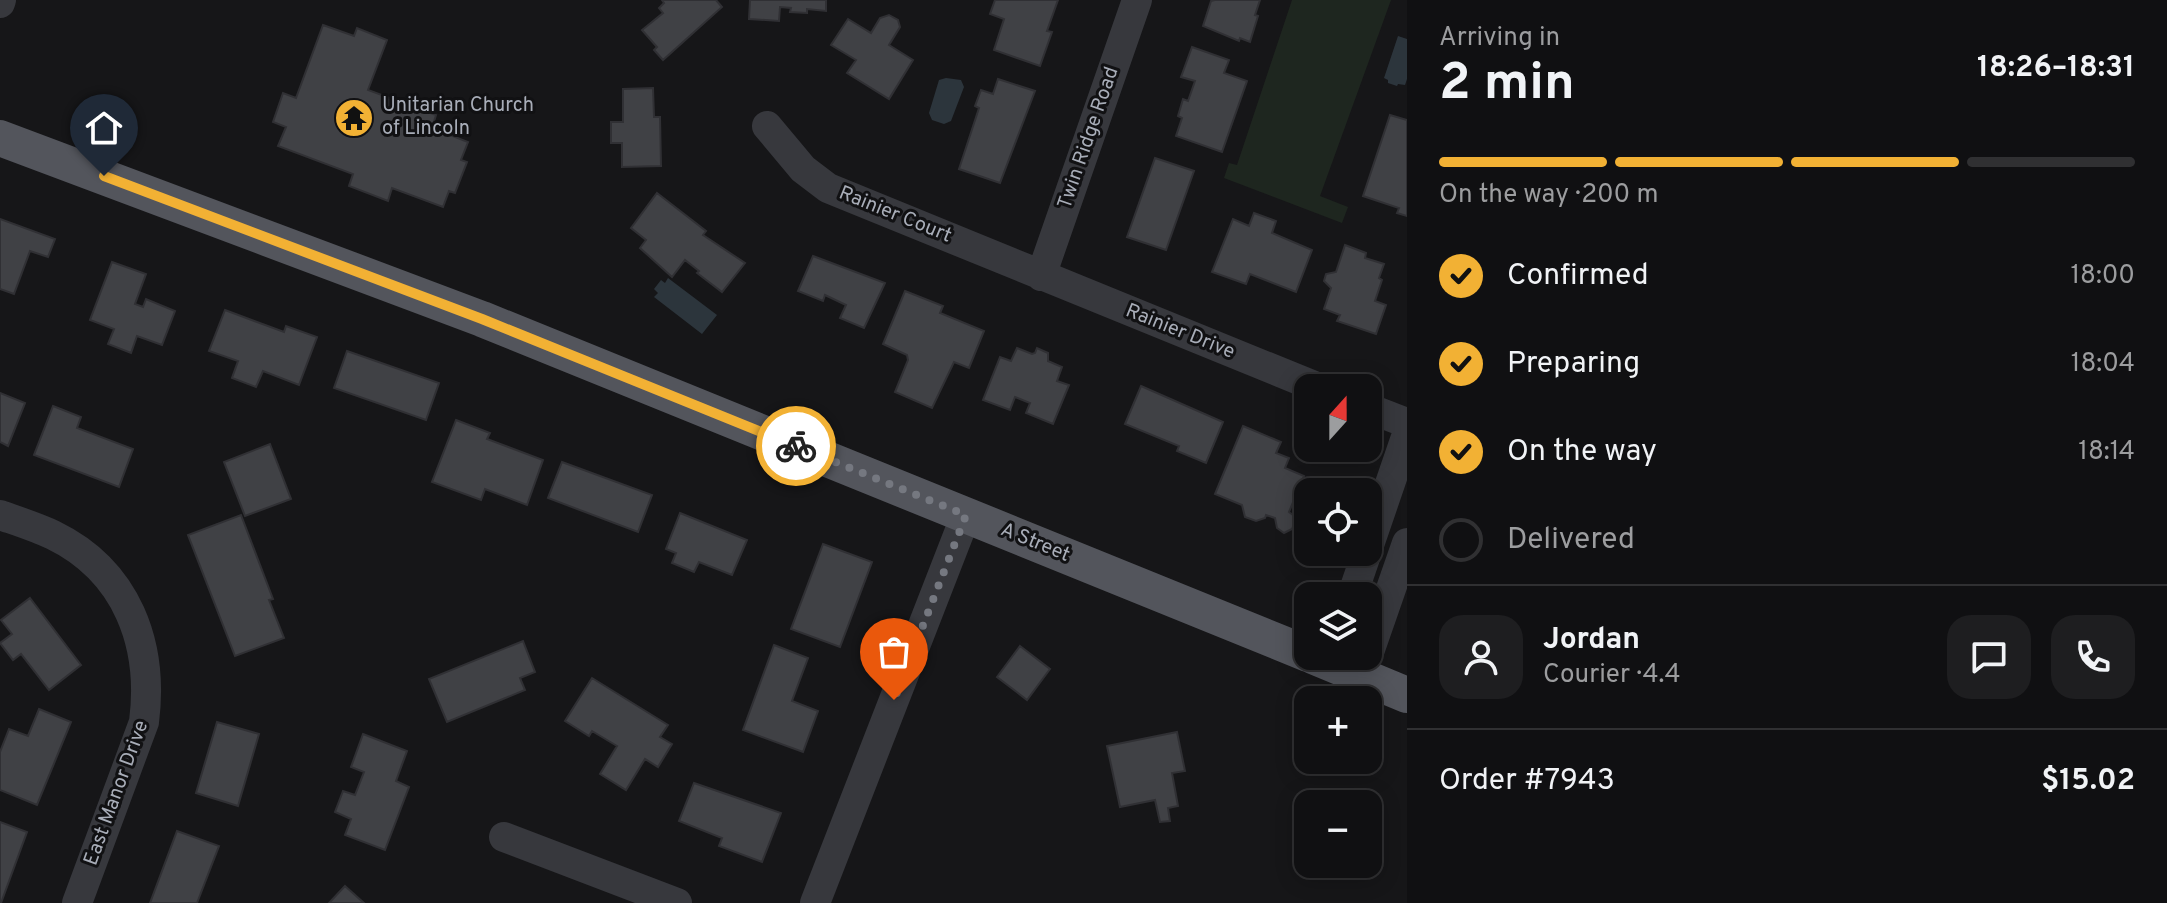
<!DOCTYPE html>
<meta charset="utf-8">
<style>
body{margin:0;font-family:Overpass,sans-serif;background:#1e1e20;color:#f1f3f6;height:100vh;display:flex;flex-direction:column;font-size:30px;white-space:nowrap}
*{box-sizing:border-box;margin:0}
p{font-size:26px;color:#9c9d9f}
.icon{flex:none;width:44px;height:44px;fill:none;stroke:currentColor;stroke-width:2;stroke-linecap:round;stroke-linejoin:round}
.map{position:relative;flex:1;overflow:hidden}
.panel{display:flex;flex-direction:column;background:#101012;width:760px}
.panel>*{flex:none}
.needle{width:52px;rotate:21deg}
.fabs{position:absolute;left:1294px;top:374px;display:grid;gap:16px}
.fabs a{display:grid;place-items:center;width:88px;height:88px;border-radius:16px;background:#101012;box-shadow:0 4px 20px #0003,0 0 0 2px #303032;font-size:40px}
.pin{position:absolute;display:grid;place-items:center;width:68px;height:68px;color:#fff;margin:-82px -34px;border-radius:50% 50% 50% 0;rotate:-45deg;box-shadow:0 0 8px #0007}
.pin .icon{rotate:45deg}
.courier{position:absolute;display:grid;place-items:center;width:80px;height:80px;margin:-40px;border:6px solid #f2b134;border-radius:50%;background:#fff;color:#222;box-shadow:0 2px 10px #0007}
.head em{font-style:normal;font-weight:700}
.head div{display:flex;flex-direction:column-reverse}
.head{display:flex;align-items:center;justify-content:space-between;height:136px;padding:0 32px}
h1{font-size:52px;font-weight:700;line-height:60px}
.bar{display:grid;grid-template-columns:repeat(4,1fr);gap:12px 8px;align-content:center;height:96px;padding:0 32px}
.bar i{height:10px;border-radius:6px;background:#303032}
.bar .on{background:#f2b134}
.bar p{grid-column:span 4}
.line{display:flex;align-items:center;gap:20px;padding:0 32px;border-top:2px solid #303032}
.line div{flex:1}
.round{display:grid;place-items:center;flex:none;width:84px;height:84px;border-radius:24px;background:#1e1e20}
ol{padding:0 32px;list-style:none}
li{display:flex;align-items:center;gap:24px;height:88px}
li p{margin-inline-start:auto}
li .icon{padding:8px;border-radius:50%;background:#f2b134;color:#111;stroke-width:4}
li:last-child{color:#9c9d9f}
li i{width:44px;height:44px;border:4px solid #303032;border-radius:50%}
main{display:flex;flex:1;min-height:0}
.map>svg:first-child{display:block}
.green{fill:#1e261f}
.water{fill:#2c353c}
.building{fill:#404145;stroke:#303034;stroke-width:2}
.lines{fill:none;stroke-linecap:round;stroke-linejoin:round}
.minor{stroke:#37383d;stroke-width:30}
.major{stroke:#53555c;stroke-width:36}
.done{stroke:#757880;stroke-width:8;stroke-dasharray:0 14.4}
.route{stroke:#f2b134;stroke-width:10}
.labels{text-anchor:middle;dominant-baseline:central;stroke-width:6;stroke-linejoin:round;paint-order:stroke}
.poi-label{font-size:20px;fill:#a8adb8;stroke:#111113;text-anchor:start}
.street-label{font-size:20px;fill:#a8adb8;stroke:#111113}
</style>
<main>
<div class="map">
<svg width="1407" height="903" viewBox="0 0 1407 903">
<rect width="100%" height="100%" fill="#161618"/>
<path class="green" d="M1292,0H1391L1320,196L1348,207L1342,223L1224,178L1229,163L1237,165Z"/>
<path class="water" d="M1398,36L1407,39V79L1405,85L1398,84L1397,86L1388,83V80L1384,78Z
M946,78L961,80L964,87L951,121L944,124L932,120L929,113L939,80Z
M668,278L717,315L702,334L654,297L658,293L654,289L661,280L665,283Z"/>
<path class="building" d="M662,0H716L722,7L663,60L654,50L657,47L642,30L663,13L659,8L664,3Z
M750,0H826V11L807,9V13L790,12L791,8L780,7L779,21L749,19Z
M995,0H1058L1047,31L1052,32L1040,66L994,50L1004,19L990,14Z
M1215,0H1260L1255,15L1258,16L1250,42L1240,38L1239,41L1203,26L1211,1Z
M889,15L898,20L900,27L889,45L913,60L889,99L847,73L856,60L831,45L848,19L871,33L880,18Z
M323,25L354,36L357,28L387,40L368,90L436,115L432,128L468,142L461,160L467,162L455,193L449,191L443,207L392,188L388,201L349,186L353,174L278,146L286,127L273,122L283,93L296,98Z
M1192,47L1229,60L1224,73L1247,81L1222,152L1176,136L1182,118L1178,116L1183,99L1188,101L1195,81L1181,77Z
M998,79L1035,91L1000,183L959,169L979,108L975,106L981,90L993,94Z
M653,88L654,117H660L661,166L622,167V143H611V122H623V89Z
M1390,115L1407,120V216L1397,213L1399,208L1363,196Z
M1155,158L1194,171L1166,250L1127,237Z
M657,193L706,231L703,235L745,263L722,292L697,273L699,271L685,260L672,277L640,248L646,240L631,228Z
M1254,213L1276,221L1272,233L1312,250L1296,292L1250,274L1246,284L1212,272L1233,219L1249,226Z
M0,219L55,239L48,257L30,251L14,294L0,289Z
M1345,245L1366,253L1365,258L1384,264L1379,278L1382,280L1375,301L1386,305L1376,334L1337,321L1340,315L1324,309L1331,288L1324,281L1326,274L1336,272Z
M813,256L885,283L864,328L840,318L846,305L825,295L823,301L798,291Z
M112,262L146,274L135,304L143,307L146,299L175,311L162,345L137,336L131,353L108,344L114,329L90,320Z
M905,291L943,306L940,313L984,331L969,368L954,362L932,408L895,392L908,360L907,355L883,344Z
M225,310L284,332L286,326L317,337L299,385L263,371L256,387L232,378L238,361L209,351Z
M1017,348L1032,354L1035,353L1037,348L1048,353V361L1062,367L1057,381L1069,385L1053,424L1026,413L1030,403L1015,397L1010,410L983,400L1000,357L1011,361Z
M347,351L439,383L426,420L334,388Z
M1141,386L1223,422L1206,463L1177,451L1179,446L1125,424Z
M0,393L25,403L8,446L0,442Z
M53,406L81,417L77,428L133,449L119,487L34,455Z
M456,420L490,433L487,439L543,460L527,505L485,489L481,500L432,482Z
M1243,426L1281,442L1276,453L1289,458L1285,468L1304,476L1289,512L1293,515L1295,521L1292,529L1284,533L1277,528L1275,518L1266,515L1265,518L1256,521L1245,517L1242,505L1215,494Z
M270,444L291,499L245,516L224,462Z
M562,462L652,495L638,532L548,498Z
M680,513L747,540L732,575L699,562L694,572L672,563L676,553L666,549Z
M241,515L273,599L269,600L284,638L235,656L188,535Z
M823,544L872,562L840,647L791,629Z
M30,598L81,665L49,690L21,654L13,660L0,643L12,634L1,620Z
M523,641L535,672L520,678L525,690L447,722L429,679Z
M774,645L808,658L792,701L818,711L803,752L743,730Z
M1020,646L1050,669L1027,700L997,677Z
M592,678L668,725L660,737L672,744L658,767L645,759L626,790L600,774L617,746L592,731L589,736L565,721Z
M39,709L71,722L37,805L0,790V752L9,729L28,736Z
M217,722L259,734L238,806L196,793Z
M1177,732L1185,771L1172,773L1178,806L1168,808L1170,821L1160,822L1155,800L1120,807L1107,746Z
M363,734L407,751L396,781L409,787L385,850L345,835L351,819L335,812L343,791L355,795L364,772L351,767Z
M694,783L781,813L762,862L719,846L722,838L679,821Z
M0,822L27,832L1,903H0Z
M177,831L219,846L197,903H150Z
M345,886L364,903H329Z"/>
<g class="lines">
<path class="minor" d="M0,3L1,0
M767,126L803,169L828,188L1319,388
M1041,276L1137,0
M1368,408L1407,423
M0,515C17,521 36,527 53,535C127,571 154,644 144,722L77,903
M1368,548L1407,434
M1352,596L1367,552
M1368,655L1407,543
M504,837L677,903
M815,903L966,515"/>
<path class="major" d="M0,138L482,319L1308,654
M1313,656L1407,695"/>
</g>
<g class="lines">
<path class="done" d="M796,446L966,515L894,700"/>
<path class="route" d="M104,176L482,319L796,446"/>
</g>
<defs>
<g id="temple-disc" transform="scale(2)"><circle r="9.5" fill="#f2b134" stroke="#111113"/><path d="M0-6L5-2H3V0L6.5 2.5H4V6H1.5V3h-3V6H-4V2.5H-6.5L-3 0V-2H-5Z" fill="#111"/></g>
</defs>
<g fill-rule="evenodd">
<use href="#temple-disc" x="354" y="118"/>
</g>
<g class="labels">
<g class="poi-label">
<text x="382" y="106">Unitarian Church<tspan x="382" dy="23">of Lincoln</tspan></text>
</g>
<g class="street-label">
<text transform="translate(1089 138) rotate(-71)">Twin Ridge Road</text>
<text transform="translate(895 215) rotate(22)">Rainier Court</text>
<text transform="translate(1180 332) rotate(22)">Rainier Drive</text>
<text transform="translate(1035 543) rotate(22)">A Street</text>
<text transform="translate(117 793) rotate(-70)">East Manor Drive</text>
</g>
</g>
</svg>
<div class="fabs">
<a><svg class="needle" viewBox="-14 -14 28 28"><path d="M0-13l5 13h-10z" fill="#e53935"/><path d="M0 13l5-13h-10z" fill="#9c9d9f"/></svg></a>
<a><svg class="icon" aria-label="locate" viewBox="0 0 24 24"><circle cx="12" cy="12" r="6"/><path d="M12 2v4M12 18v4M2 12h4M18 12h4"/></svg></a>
<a><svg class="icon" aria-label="layers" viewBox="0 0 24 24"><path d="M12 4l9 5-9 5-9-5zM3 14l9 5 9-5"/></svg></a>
<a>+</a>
<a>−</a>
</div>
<div class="pin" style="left:894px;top:700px;background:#ea580c"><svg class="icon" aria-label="bag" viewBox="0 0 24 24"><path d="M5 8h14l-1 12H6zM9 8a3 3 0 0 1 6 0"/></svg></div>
<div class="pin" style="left:104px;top:176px;background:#1f2937"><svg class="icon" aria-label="home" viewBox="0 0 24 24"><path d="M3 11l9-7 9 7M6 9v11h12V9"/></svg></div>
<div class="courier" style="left:796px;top:446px"><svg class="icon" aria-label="bike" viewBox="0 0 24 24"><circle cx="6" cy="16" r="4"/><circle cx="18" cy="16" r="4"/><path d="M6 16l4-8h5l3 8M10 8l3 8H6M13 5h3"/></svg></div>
</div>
<section class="panel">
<div class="head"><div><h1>2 min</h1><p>Arriving in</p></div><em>18:26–18:31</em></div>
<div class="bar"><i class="on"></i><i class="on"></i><i class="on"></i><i></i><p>On the way · 200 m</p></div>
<ol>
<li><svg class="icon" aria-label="check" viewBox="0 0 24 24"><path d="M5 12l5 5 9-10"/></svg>Confirmed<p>18:00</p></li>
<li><svg class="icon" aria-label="check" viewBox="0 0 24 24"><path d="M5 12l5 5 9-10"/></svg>Preparing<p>18:04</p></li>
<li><svg class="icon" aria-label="check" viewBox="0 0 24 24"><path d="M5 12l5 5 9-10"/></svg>On the way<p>18:14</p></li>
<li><i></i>Delivered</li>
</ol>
<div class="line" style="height:144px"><a class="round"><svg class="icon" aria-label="person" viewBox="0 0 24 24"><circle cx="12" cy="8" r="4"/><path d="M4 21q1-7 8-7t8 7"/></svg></a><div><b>Jordan</b><p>Courier · 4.4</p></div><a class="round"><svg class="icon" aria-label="chat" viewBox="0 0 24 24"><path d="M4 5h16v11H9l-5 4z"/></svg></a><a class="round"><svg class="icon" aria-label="phone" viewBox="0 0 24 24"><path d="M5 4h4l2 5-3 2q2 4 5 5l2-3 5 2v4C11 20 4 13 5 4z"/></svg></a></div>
<div class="line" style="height:104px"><div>Order #7943</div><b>$15.02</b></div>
</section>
</main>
